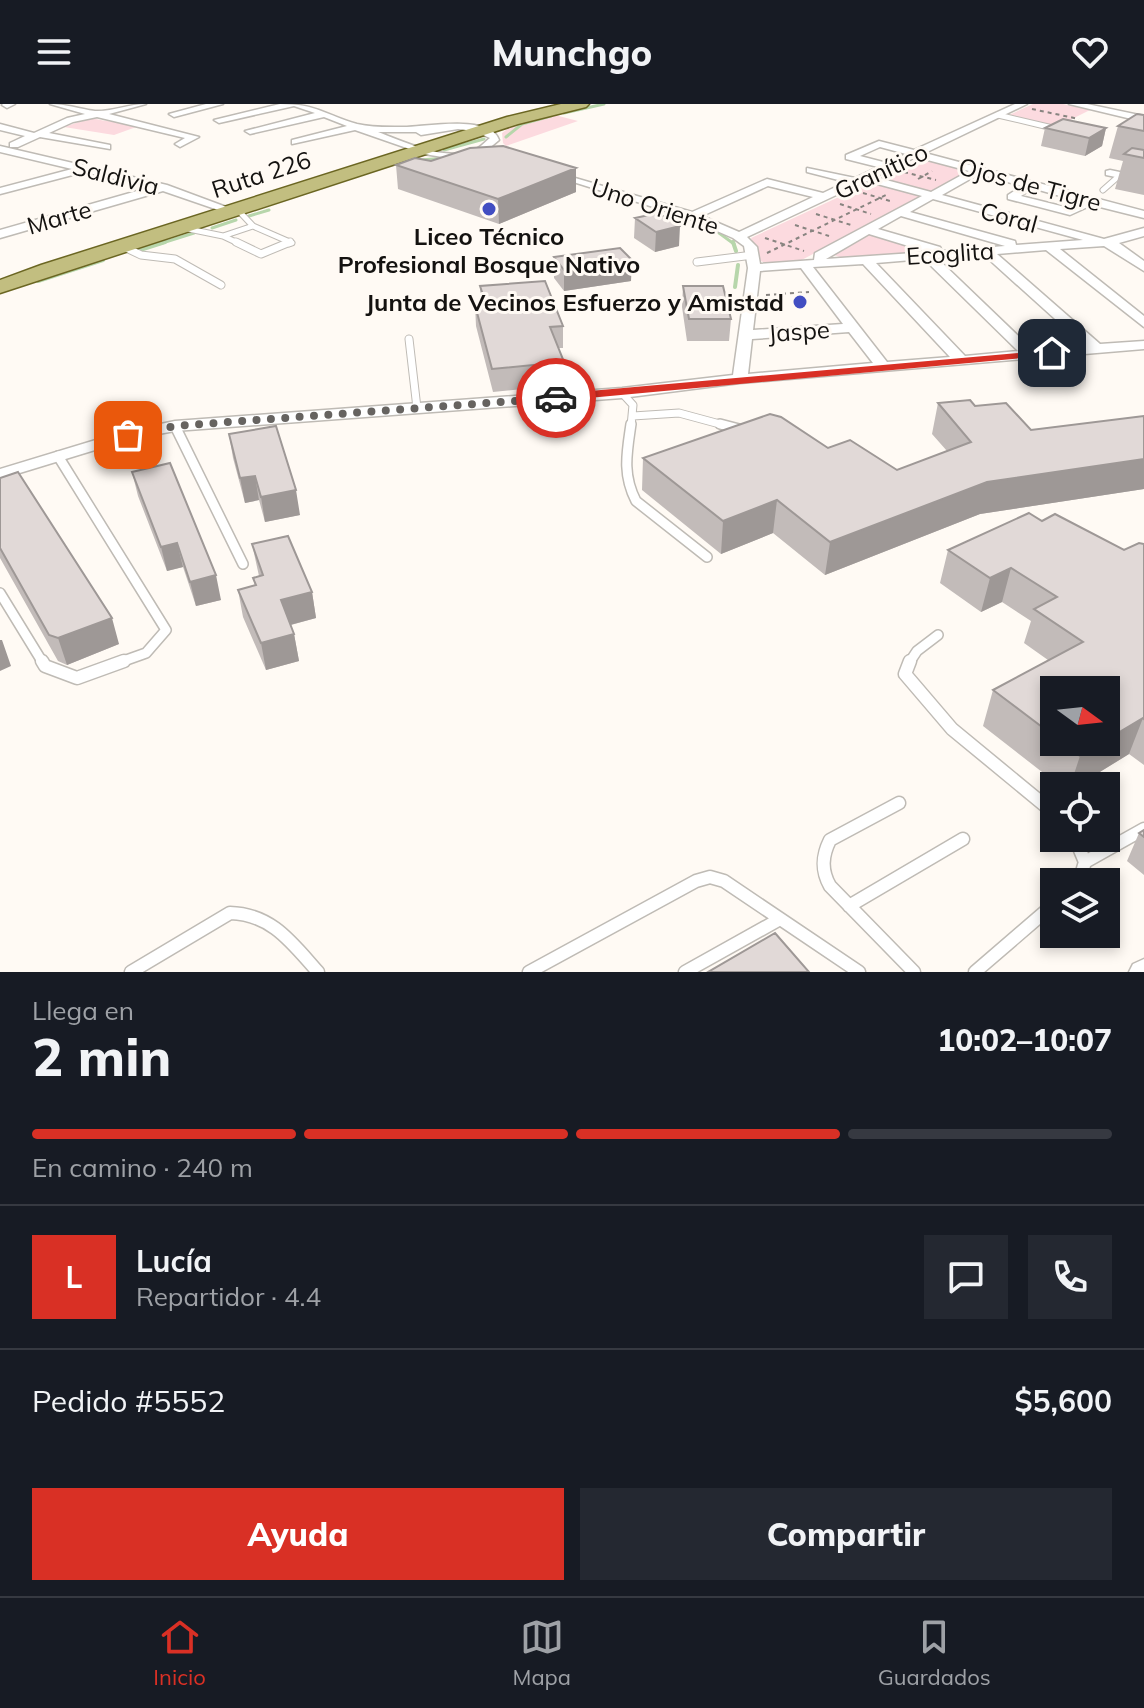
<!DOCTYPE html>
<html lang="es">
<meta charset="utf-8">
<style>
body{margin:0;font-family:Mulish,sans-serif;background:#242831;color:#f1f3f6;height:100vh;display:flex;flex-direction:column;font-size:30px;white-space:nowrap}
*{box-sizing:border-box;margin:0}
p{font-size:26px;color:#9ea1a6}
.icon{flex:none;width:44px;height:44px;fill:none;stroke:currentColor;stroke-width:2;stroke-linecap:round;stroke-linejoin:round}
.map{position:relative;height:868px;overflow:hidden}
.details{display:flex;flex-direction:column;background:#171b24;flex:1}
.details>*{flex:none}
.needle{width:52px;rotate:105deg}
.buttons{position:absolute;left:1040px;top:572px;display:grid;gap:16px}
.buttons a{display:grid;place-items:center;width:80px;height:80px;border-radius:0px;background:#171b24;box-shadow:0 4px 12px #0003;font-size:40px}
.pin{position:absolute;display:grid;place-items:center;width:68px;height:68px;color:#fff;margin:-34px;border-radius:16px;box-shadow:0 4px 12px #0006}
.courier{position:absolute;display:grid;place-items:center;width:80px;height:80px;margin:-40px;border:6px solid #d93025;border-radius:50%;background:#fff;color:#222;box-shadow:0 2px 10px #0007}
.summary em{font-style:normal;font-weight:800}
.summary div{display:flex;flex-direction:column-reverse}
.summary{display:flex;align-items:center;justify-content:space-between;height:136px;padding:0 32px}
h1{font-size:52px;font-weight:800;line-height:60px}
.bar{display:grid;grid-template-columns:repeat(4,1fr);gap:12px 8px;align-content:center;height:96px;padding:0 32px}
.bar i{height:10px;border-radius:6px;background:#363941}
.bar .current{background:#d93025}
.bar p{grid-column:span 4}
.line{display:flex;align-items:center;gap:20px;padding:0 32px;border-top:2px solid #363941}
.line div{flex:1}
.round{display:grid;place-items:center;flex:none;width:84px;height:84px;border-radius:0px;background:#242831}
.button{display:flex;gap:16px;margin-top:auto;padding:16px 32px}
.button a{flex:1;height:92px;border-radius:0px;background:#d93025;color:#fff;font-size:32px;font-weight:800;line-height:92px;text-align:center}
.button a+a{background:#242831;color:#f1f3f6}
header{display:flex;justify-content:space-between;align-items:center;height:104px;padding:0 32px;background:#171b24;font-size:36px;font-weight:800}
.menu{display:flex;justify-content:space-around;align-items:center;height:112px;border-top:2px solid #363941;background:#171b24;font-size:22px;color:#9ea1a6}
.menu a{display:grid;justify-items:center;gap:4px}
.menu .current{color:#d93025}
.map>svg:first-child{display:block}
.green{fill:#fcdadf}
.lines{fill:none;stroke-linecap:round;stroke-linejoin:round}
.stream-far1{stroke:#b7d6ab;stroke-width:3}
.stream{stroke:#b7d6ab;stroke-width:4}
.service-far3-casing{stroke:#bfbbb5;stroke-width:7}
.service-far2-casing{stroke:#bfbbb5;stroke-width:9}
.service-far1-casing{stroke:#bfbbb5;stroke-width:12}
.service-casing{stroke:#bfbbb5;stroke-width:15}
.minor-casing{stroke:#bfbbb5;stroke-width:3}
.primary-casing{stroke:#6b6622;stroke-width:3}
.path{stroke:#888480;stroke-width:2;stroke-dasharray:4 4;stroke-linecap:butt}
.service-far3{stroke:#fff;stroke-width:5}
.service-far2{stroke:#fff;stroke-width:7}
.service-far1{stroke:#fff;stroke-width:9}
.service{stroke:#fff;stroke-width:12}
.minor{fill:#fff;fill-rule:evenodd}
.primary{fill:#c2be80;fill-rule:evenodd}
.wall{fill:#c2bbb9;fill-rule:evenodd}
.shaded-wall{fill:#9e9896}
.building{fill:#e1d9d7;stroke:#9e9896;stroke-width:2}
.route{fill:#d93025}
.done{stroke:#666360;stroke-width:8;stroke-dasharray:0 14.4}
.poi-dot{fill:#424ec2;stroke:#fffaf4;stroke-width:3}
.labels{text-anchor:middle;dominant-baseline:central;stroke-width:6;stroke-linejoin:round;paint-order:stroke}
.far-street-label{font-size:24px;fill:#141210;stroke:#fffaf4}
.far-poi-label{font-size:24px;font-weight:bold;fill:#141210;stroke:#fffaf4}
</style>
<header><svg class="icon" aria-label="menu" viewBox="0 0 24 24"><path d="M4 6h16M4 12h16M4 18h16"/></svg>Munchgo<svg class="icon" aria-label="heart" viewBox="0 0 24 24"><path d="M12 20l-8-8c-3-5 5-10 8-4 3-6 11-1 8 4z"/></svg></header>
<div class="map">
<svg width="1144" height="868" viewBox="0 0 1144 868">
<rect width="100%" height="100%" fill="#fffaf4"/>
<path class="green" d="M1033,0H1063L1090,6L1056,23L1009,11Z
M551,10L578,17L506,42L503,39L502,29L514,20Z
M91,14C107,18 122,18 139,22L114,31L64,23Z
M918,55L969,66L970,68L931,87L880,74Z
M871,78L921,92L798,158L767,160L761,157L751,134Z
M869,128L930,147L844,155L832,150Z"/>
<g class="lines">
<path class="stream-far1" d="M564,9L604,0
M506,33L522,20L551,12
M444,46L484,35
M420,56L446,54
M249,112L269,106
M212,124L236,116
M715,126L734,140
M159,140L194,129"/>
<path class="stream" d="M733,138L736,147
M140,146L165,138
M38,177L103,156
M735,183L738,161"/>
<g class="service-far3-casing">
<path id="service-far3" d="M998,11L1057,25
M1103,86L1120,71
M237,105L253,122L292,139L289,140
M184,124L223,132L240,140
M223,132L253,122"/>
</g>
<g class="service-far2-casing">
<path id="service-far2" d="M236,138L261,150L290,138
M122,142L141,151L175,155L221,181
M697,158L753,151
M409,235L417,304
M622,289L633,301L631,322
M633,312L679,309L727,322"/>
</g>
<g class="service-far1-casing">
<path id="service-far1" d="M631,320C627,348 622,370 636,397L707,453
M720,320L743,326
M175,322L243,460
M58,352L166,526L146,549L118,559
M0,489L43,559
M909,559L917,547L938,531"/>
</g>
<g class="service-casing">
<path id="service" d="M42,557L45,562L77,574L124,557
M910,557L905,570L952,625L1054,709
M899,699L830,736C822,752 821,766 830,782L914,868
M1075,734L1085,758L1079,778
M1085,758L1144,725
M849,802L963,735
M131,868L230,809C272,810 292,839 318,868
M529,868L696,777L710,773L724,777L859,868
M685,868L780,815
M975,868L1054,800"/>
</g>
<g class="minor-casing">
<path id="minor" d="M15,0L7,4L2,1L3,0Z
M50,0C66,0 80,5 95,7C111,8 129,0 146,0L109,10L199,33L180,43L175,40L185,34L97,13L73,18L49,29L110,41V45L40,33L18,43H10V39L25,32L0,26V20L34,29L67,14L85,10Z
M206,0H223L174,13L169,10Z
M280,0C318,0 325,11 357,20C373,24 391,23 407,23C429,22 491,11 499,36L481,51L455,55L424,50L355,26L292,40V36L347,22L324,13L250,30L245,27L315,9L294,2L219,19L214,16ZM458,25L474,27L490,34C485,38 480,44 474,46C445,58 405,38 378,28H416L421,31Z
M1015,0H1027L925,49L1144,107V114L1092,101L1070,111L1008,95V91L1022,82L979,70L942,91L1104,135L1144,124V132L1119,139L1144,157V167L1104,142L1060,145L1144,212V223L1046,146L997,150L1100,240L1144,237V245L740,279L622,294L175,327L131,335L0,375V365L122,328L175,317L622,284L733,271L748,164L744,142L733,134L685,113L551,71V67L692,108L767,75L823,89L846,78L807,68V64L855,74L878,63L846,55V51L879,37L914,46ZM880,43L906,50L887,59L860,52ZM916,53L969,67L931,88L875,73ZM866,77L922,92L815,149L814,156L760,160L757,143L747,133ZM768,82L813,93L739,128L702,112ZM1032,84L1081,98L1069,104L1021,92ZM933,95L1083,136L1016,141L1015,137L910,108ZM901,112L1005,142L942,147L940,143L878,125ZM869,130L928,148L826,155ZM984,151L1085,242L1033,246L937,154ZM924,155L1018,247L965,252L876,159ZM863,160L950,253L887,258L813,163ZM801,164L843,220L753,226L760,167ZM849,228L873,259L748,270L752,235Z
M1069,0H1087L1144,12V18Z
M0,42L167,81L237,107L227,109L163,87L0,134V126L151,83L84,68L0,90V84L72,65L0,48Z
M1110,66L1144,73V79L1106,71V67Z
M1144,855V868H1129L1133,860Z"/>
</g>
<g class="primary-casing">
<path id="primary" d="M561,0H589L586,3L518,20L0,189V176L41,161L507,13Z"/>
</g>
<path class="path" d="M1032,5L1079,15
M904,68L936,76
M918,75L932,67
M863,89L890,97
M840,100L871,110
M816,110L851,121
M795,121L829,132
M765,134L804,147
M767,149L886,91
M766,191L809,188"/>
<use href="#service-far3" class="service-far3"/>
<use href="#service-far2" class="service-far2"/>
<use href="#service-far1" class="service-far1"/>
<use href="#service" class="service"/>
<use href="#minor" class="minor"/>
<use href="#primary" class="primary"/>
</g>
<path class="wall" d="M1144,11V91L1115,85L1123,57L1109,54L1118,22Z
M1045,24H1106L1102,42L1085,52L1041,42Z
M396,61L576,88L499,120L398,85Z
M635,114L679,142L655,148L634,134Z
M554,153L631,177L564,187L554,174Z
M480,182L563,222V244H558L564,258V281L493,288L476,222L475,201L481,200Z
M683,182L731,215L729,237H687L682,203Z
M938,299L975,302L1031,326L1144,312V385L980,410L825,471L773,429L721,450L642,386L643,354L828,344L897,366L947,347L932,330Z
M229,330L300,411L265,418L259,396L245,399L233,354Z
M132,368L221,496L196,502L183,463L167,467L138,392Z
M0,374L119,540L67,561L58,557L0,454Z
M1042,417L1124,446L1144,440V661L1129,650L1077,682H1060L983,622L993,586L1048,556L1024,539L1031,517L1002,498L981,508L940,479L948,446ZM1054,586L1106,638H1054Z
M252,440L312,488L316,514L291,521L294,530L299,557L266,566L243,513L238,486L255,482L253,474L259,472Z
M1144,726V771L1127,757L1139,729Z"/>
<path class="shaded-wall" d="M1106,24L1102,42L1085,52L1089,34Z
M576,64V88L499,120L498,95Z
M680,122L679,142L655,148L656,128Z
M632,156L631,177L564,187V166Z
M1144,355V385L980,410L825,471L830,438L987,378Z
M255,372L259,396L245,399L240,374Z
M296,386L300,411L265,418L261,393Z
M777,396L773,429L721,450L723,417Z
M177,439L183,463L167,467L161,443Z
M1011,464L1002,498L981,508L990,474Z
M216,471L221,496L196,502L190,478Z
M312,488L316,514L286,522L281,496Z
M112,514L119,540L67,561L58,534Z
M294,530L299,557L266,566L261,539Z
M0,536H2L11,562L0,567Z
M1143,614L1129,650L1077,682H1070L1080,652L1103,638H1106V636Z"/>
<path class="building" d="M1137,10L1144,11V27L1118,22Z
M1063,15L1106,24L1089,34L1045,24Z
M503,42L576,64L498,95L396,61L415,54L431,57L470,44Z
M1132,44L1144,46V54L1124,50Z
M658,109L680,122L656,128L635,114Z
M620,144L632,156L564,166L554,153Z
M545,177L563,222L550,223L564,258L492,265L475,201L486,200L480,182Z
M683,182H723L731,215H689Z
M970,296L975,302L1006,299L1031,326L1144,312V355L987,378L830,438L777,396L723,417L643,354L770,310L781,313L828,344L850,336L897,366L971,338L938,299Z
M276,322L296,386L261,393L255,372L240,374L229,330Z
M170,359L216,471L190,478L177,439L161,443L132,368Z
M18,368L112,514L58,534L49,531L0,444V374Z
M1029,409L1042,417L1055,410L1124,446L1139,439L1144,440V615L1143,614L1106,636V586H1054V632L993,586L1083,538L1034,505L1057,493L1011,464L990,474L948,446Z
M288,432L312,488L281,496L294,530L261,539L238,486L256,481L253,474L263,471L252,440Z
M1062,638H1103L1080,652Z
M1144,726V733L1139,729Z
M775,829L809,868H708Z"/>
<path class="route" d="M1052,246L1057,249L1055,251L556,297L550,294L556,290Z"/>
<g class="lines">
<path class="done" d="M128,331L175,322L556,294"/>
</g>
<g class="poi-dot">
<circle cx="489" cy="105" r="8"/>
<circle cx="800" cy="198" r="8"/>
</g>
<g class="labels">
<g class="far-street-label">
<text transform="translate(881 67) rotate(-25)">Granítico</text>
<text transform="translate(261 70) rotate(-18)">Ruta 226</text>
<text transform="translate(116 72) rotate(14)">Saldivia</text>
<text transform="translate(1030 80) rotate(15)">Ojos de Tigre</text>
<text transform="translate(655 102) rotate(18)">Uno Oriente</text>
<text transform="translate(59 113) rotate(-16)">Marte</text>
<text transform="translate(1009 113) rotate(15)">Coral</text>
<text transform="translate(950 149) rotate(-4)">Ecoglita</text>
<text transform="translate(799 227) rotate(-4)">Jaspe</text>
</g>
<g class="far-poi-label">
<text x="489" y="132">Liceo Técnico<tspan x="489" dy="28">Profesional Bosque Nativo</tspan></text>
<text x="784" y="198" text-anchor="end">Junta de Vecinos Esfuerzo y Amistad</text>
</g>
</g>
</svg>
<div class="buttons">
<a><svg class="needle" viewBox="-14 -14 28 28"><path d="M0-13l5 13h-10z" fill="#e53935"/><path d="M0 13l5-13h-10z" fill="#9ea1a6"/></svg></a>
<a><svg class="icon" aria-label="locate" viewBox="0 0 24 24"><circle cx="12" cy="12" r="6"/><path d="M12 2v4M12 18v4M2 12h4M18 12h4"/></svg></a>
<a><svg class="icon" aria-label="layers" viewBox="0 0 24 24"><path d="M12 4l9 5-9 5-9-5zM3 14l9 5 9-5"/></svg></a>
</div>
<div class="pin" style="left:128px;top:331px;background:#ea580c"><svg class="icon" aria-label="bag" viewBox="0 0 24 24"><path d="M5 8h14l-1 12H6zM9 8a3 3 0 0 1 6 0"/></svg></div>
<div class="pin" style="left:1052px;top:249px;background:#1f2937"><svg class="icon" aria-label="home" viewBox="0 0 24 24"><path d="M3 11l9-7 9 7M6 9v11h12V9"/></svg></div>
<div class="courier" style="left:556px;top:294px"><svg class="icon" aria-label="car" viewBox="0 0 24 24"><path d="M5 17H2v-5l4-1 3-4h7l3 4 3 1v5h-3M9 17h6M6 11h13"/><circle cx="7" cy="17" r="2"/><circle cx="17" cy="17" r="2"/></svg></div>
</div>
<section class="details">
<div class="summary"><div><h1>2 min</h1><p>Llega en</p></div><em>10:02–10:07</em></div>
<div class="bar"><i class="current"></i><i class="current"></i><i class="current"></i><i></i><p>En camino · 240 m</p></div>
<div class="line" style="height:144px"><b class="round" style="background:#d93025;color:#fff">L</b><div><b>Lucía</b><p>Repartidor · 4.4</p></div><a class="round"><svg class="icon" aria-label="chat" viewBox="0 0 24 24"><path d="M4 5h16v11H9l-5 4z"/></svg></a><a class="round"><svg class="icon" aria-label="phone" viewBox="0 0 24 24"><path d="M5 4h4l2 5-3 2q2 4 5 5l2-3 5 2v4C11 20 4 13 5 4z"/></svg></a></div>
<div class="line" style="height:104px"><div>Pedido #5552</div><b>$5,600</b></div>
<div class="button"><a>Ayuda</a><a>Compartir</a></div>
</section>
<nav class="menu">
<a class="current"><svg class="icon" aria-label="home" viewBox="0 0 24 24"><path d="M3 11l9-7 9 7M6 9v11h12V9"/></svg>Inicio</a>
<a><svg class="icon" aria-label="map" viewBox="0 0 24 24"><path d="M3 6l6-2 6 2 6-2v14l-6 2-6-2-6 2zM9 4v14M15 6v14"/></svg>Mapa</a>
<a><svg class="icon" aria-label="saved" viewBox="0 0 24 24"><path d="M7 4h10v16l-5-4-5 4z"/></svg>Guardados</a>
</nav>
